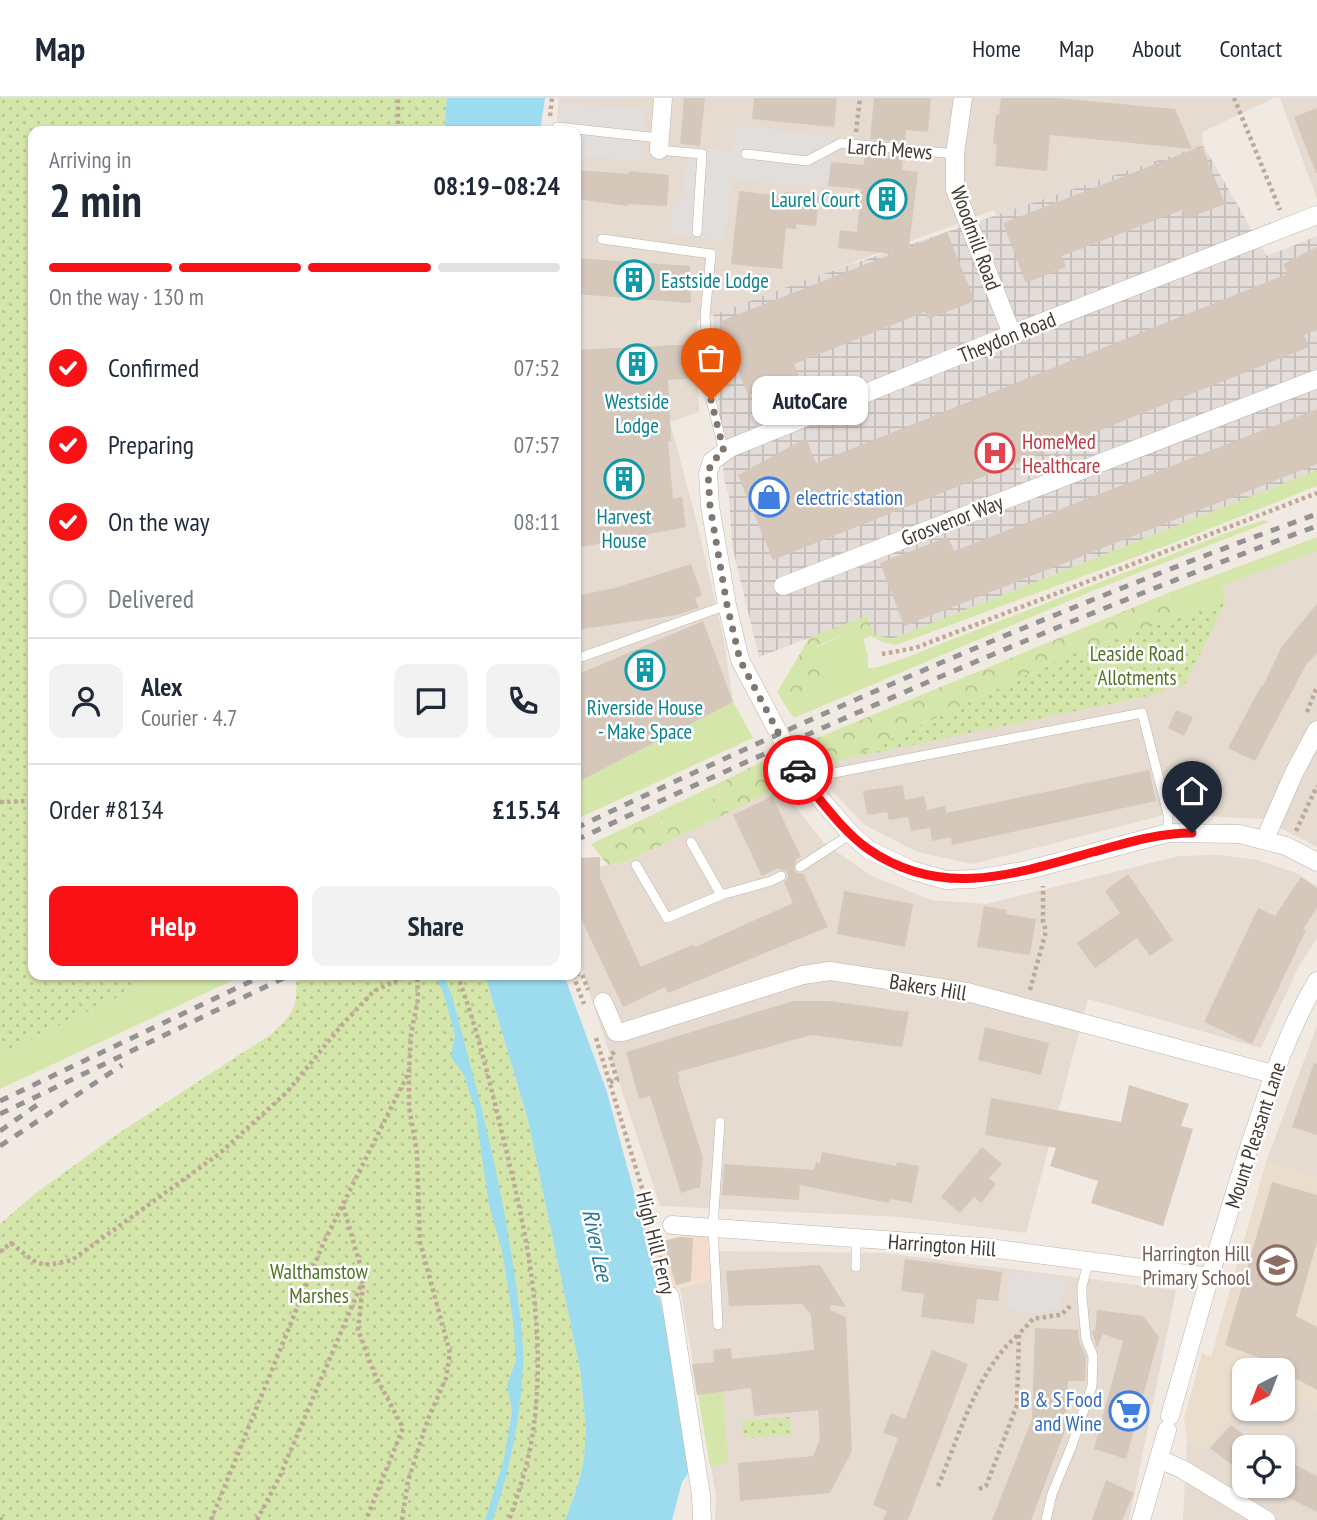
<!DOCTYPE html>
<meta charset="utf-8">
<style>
body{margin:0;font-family:"PT Sans Narrow",sans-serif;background:#f2f2f3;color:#1f2937;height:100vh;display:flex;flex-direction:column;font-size:26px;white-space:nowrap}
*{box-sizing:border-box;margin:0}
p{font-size:23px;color:#747a83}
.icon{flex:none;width:38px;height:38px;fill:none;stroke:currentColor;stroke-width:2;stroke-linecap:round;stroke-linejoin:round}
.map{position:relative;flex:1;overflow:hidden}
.drawer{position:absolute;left:28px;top:28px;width:553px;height:854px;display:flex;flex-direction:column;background:#fff;border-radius:14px;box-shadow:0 2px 5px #0004}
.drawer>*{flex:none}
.needle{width:46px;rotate:222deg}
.tools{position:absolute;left:1232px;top:1260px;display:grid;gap:14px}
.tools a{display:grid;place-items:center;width:63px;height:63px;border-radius:14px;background:#fff;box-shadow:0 2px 5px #0004;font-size:35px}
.pin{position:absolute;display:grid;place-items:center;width:60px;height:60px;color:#fff;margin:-72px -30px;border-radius:50% 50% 50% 0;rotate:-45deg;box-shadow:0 0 7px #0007}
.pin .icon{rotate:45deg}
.courier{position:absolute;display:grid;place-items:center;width:70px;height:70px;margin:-35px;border:5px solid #f91116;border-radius:50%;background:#fff;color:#222;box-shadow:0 2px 9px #0007}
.bubble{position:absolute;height:49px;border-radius:14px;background:#fff;box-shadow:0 2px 5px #0004;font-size:23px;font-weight:800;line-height:49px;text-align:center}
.overview em{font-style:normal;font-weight:800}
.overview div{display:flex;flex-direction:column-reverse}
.overview{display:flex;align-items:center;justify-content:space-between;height:119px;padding:0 21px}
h1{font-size:46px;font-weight:800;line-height:52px}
.bar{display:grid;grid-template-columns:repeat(4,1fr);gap:10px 7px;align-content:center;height:84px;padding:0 21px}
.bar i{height:9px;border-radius:5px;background:#e0e1e3}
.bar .active{background:#f91116}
.bar p{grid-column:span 4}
.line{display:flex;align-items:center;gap:18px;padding:0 21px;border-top:2px solid #e0e1e3}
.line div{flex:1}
.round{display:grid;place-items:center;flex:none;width:74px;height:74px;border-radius:14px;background:#f2f2f3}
ol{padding:0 21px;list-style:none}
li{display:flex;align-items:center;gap:21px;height:77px}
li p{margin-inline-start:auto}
li .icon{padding:7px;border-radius:50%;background:#f91116;color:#fff;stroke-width:4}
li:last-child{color:#747a83}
li i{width:38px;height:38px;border:4px solid #e0e1e3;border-radius:50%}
.cta{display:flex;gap:14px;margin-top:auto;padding:14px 21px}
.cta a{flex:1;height:80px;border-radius:14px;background:#f91116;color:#fff;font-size:28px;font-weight:800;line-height:80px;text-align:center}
.cta a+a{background:#f2f2f3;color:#1f2937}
header{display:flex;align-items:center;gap:42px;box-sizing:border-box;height:98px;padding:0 35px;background:#fff;border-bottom:2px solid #e0e1e3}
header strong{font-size:33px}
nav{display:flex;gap:38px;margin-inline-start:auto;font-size:24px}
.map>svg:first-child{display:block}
.residential{fill:#e5dbd0;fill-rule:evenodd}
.commercial{fill:#f4ddcc}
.industrial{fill:url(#industrial-grid)}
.education{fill:#ebddcc}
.grass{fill:#d5e6aa}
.forest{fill:url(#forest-crowns)}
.park{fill:url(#park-dots)}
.parking{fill:#e1dedb}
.water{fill:#9ddcef}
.building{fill:#d6c7bb}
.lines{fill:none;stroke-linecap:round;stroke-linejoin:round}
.service-casing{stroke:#bfb3a8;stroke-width:10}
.minor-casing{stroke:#bfb3a8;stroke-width:19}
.path{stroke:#bea996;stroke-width:4.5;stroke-dasharray:3.5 3.5;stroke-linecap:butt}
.service{stroke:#fff;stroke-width:9}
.minor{stroke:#fff;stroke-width:18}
.rail{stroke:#939393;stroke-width:5;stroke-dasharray:9 9;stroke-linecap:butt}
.done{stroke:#807870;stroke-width:7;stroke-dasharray:0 12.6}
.route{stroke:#f91116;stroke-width:9}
.labels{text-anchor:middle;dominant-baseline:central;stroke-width:5;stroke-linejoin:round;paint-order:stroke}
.street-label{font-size:21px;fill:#433a33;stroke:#fff}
.culture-label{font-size:21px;fill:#0d838f;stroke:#fff}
.health-label{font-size:21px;fill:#be3a42;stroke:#fff;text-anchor:start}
.shop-label{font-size:21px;fill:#366cbe;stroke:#fff;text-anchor:start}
.park-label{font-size:21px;fill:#517327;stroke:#fff}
.education-label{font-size:21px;fill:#785e54;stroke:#fff;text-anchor:end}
.water-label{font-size:23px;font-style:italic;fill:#2a7a96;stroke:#fff}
</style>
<header>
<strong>Map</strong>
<nav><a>Home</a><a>Map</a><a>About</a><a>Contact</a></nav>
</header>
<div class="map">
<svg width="1317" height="1422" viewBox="0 0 1317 1422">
<defs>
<pattern id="industrial-grid" width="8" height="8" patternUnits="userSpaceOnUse" patternTransform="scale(1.75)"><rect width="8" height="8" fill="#e3dcd8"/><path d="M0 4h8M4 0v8" fill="none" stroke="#c4beba"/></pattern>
<pattern id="forest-crowns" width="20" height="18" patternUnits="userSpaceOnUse" patternTransform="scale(1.75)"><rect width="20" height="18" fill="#d5e6aa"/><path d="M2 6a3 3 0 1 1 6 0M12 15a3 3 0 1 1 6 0" fill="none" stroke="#b8c693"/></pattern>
<pattern id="park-dots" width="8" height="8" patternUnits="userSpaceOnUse" patternTransform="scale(1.75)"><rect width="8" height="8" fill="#d5e6aa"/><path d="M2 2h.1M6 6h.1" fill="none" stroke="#b8c693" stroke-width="1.8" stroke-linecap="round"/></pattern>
</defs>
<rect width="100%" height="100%" fill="#f1eae2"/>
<path class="residential" d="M559,0H1274L1202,34L1203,47L1000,126L994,112L697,223L699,314L670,324L698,429L724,542L733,604L576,685V33H556Z
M1280,0H1317V101Z
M1317,453V749L1263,721L1168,716L973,766L917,754L865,727L833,694L816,668L851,660L1067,558L1226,502L1220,488Z
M780,689L824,745L872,778L931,802L986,806L1179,758L1219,757L1257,762L1296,775L1317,788V840L1299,868L1261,950L1088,901L1026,1135L902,1119L660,1108L576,854V763L580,772L629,763Z
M1317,928V1080L1266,1064Z
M709,1153L885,1155L1176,1192L1129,1422H715L716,1398L680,1190L710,1182Z
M1283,1294L1317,1312V1422H1183L1187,1343L1203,1353L1244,1301V1311H1283ZM1244,1349H1283V1388H1244Z"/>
<path class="commercial" d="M648,1123L655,1145L688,1136L708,1139L711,1182L659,1194L643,1124Z"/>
<path class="industrial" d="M1203,47L1267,158L1317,138V372L892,541L874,537L867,518L759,559L732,447L729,398L724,381L713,217L814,179Z"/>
<path class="education" d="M1266,1064L1317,1080V1312L1283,1294V1272H1244V1301L1203,1353L1187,1343L1184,1321L1202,1255L1211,1259Z"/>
<path class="grass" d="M1317,372V388L1176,444L896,547L882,544L871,538L863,541L868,557V570C877,572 917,555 930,550L1237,431L1264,422L1269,424L1097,491L794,620L786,608L808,597L827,571L817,549L854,532H872L874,537L892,541Z
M1317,439V453L1221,488L1226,503L1173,521L1168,495Z
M733,604L753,640L579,720L576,707V685Z
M727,681L716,699L703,709L705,726L682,737L676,727L646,720Z
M0,707L33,877H244L0,991Z
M723,1294L728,1365L710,1368L698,1297Z"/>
<path class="forest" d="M1168,495L1173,521L1067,558L851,660L816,668L805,645Z
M867,518L872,532H854L817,548L827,571L826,583L808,597L786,608L777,594L810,539Z
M765,662L780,689L705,726L703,709L716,699L727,681Z
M665,718L676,727L682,737L629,763L608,767L591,746L646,720Z"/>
<path class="park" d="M0,0H447L444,33H33V877H153L114,901L0,956Z
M1226,503L1184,589L1169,582L1162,595L851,660L1067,558Z
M311,877H485L528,1022L580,1271L586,1330L584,1362L577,1390L565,1422H0V1126L36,1095L119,1035L270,937C290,919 298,911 296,884Z
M790,1319L791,1337L743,1340L742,1323Z"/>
<path class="parking" d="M560,5L645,12L640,63L576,57V33H556Z
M737,27L833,39L828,90L731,81L725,143L670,136L674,99H683L688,48L733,53Z
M1010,1173L1065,1179L1061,1212L1048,1211L1040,1217L1007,1211Z"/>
<path class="water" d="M447,0H545L540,33H444Z
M435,877H443L451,895C477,989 502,1084 515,1181C519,1208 524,1237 523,1266C521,1319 510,1371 493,1422H485L504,1361L512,1313L507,1287L516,1263L513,1222L502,1152L489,1107L475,1011L464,977L451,959L455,937L444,897Z
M485,877H564L607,994L645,1135L672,1254L690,1373L682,1384L672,1422H565L577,1390L584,1362L586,1330L580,1271L528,1022Z"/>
<path class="building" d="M684,0H705L700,48L680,46Z
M754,0H837L834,29L752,21Z
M874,0H931L928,34L906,32L905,44L870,41Z
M1001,0H1057L1175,11L1192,51L1050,37L1047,73L995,68L997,47L993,46L996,16L999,17Z
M1317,10V75H1316L1294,19Z
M1202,48L1225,106L1186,121L1182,112L1062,158L1066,169L1026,185L1003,125Z
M869,55L903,58L902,72L918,74L909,149L947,134L975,203L928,221L925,214L794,266L799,277L748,297L719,224L892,156L838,150L840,132L857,134L861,91L828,88L831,64L864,67L865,56Z
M576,72L628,76L629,73L669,77L667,108L628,106V108L576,101Z
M739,93L784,98V94L819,98L816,128L796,126V131L786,130L782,171L731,166Z
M1317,149V232L1304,237L1309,249L773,462L738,377L806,340L816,365L1287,176L1283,166Z
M576,160L690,168L691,205L576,196Z
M697,246L700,280L668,282L671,343H668L673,401L682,399L686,429L576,450V252Z
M1317,311V366L904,528L880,465L948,439L954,453Z
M691,466L702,497L695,500L699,510L677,517L576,532V498L615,490Z
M1317,506V555L1306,567L1255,663L1228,650L1261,588H1263L1282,548Z
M703,523L733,604L576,685V577Z
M1176,612L1193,619L1184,638L1168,630Z
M1149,672L1156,703L952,747L951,739L932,743L930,730L911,733L908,719L889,722L887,714L867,717L863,693L903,687L905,702L924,698L927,712L945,708L946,715Z
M772,698L801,759L796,761L794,772L797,775H803L828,829L668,895L665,889L623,909L576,810V788L581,786L580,760L600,759V780L641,869L692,847L695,849L793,805L784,784L788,779L787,774L778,770L762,778L733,717Z
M1128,776L1173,842L1150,858L1137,840L1095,870L1077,845L1120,815L1105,793Z
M1301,779L1317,790V810L1303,831L1306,832L1252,946L1204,924L1258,810L1275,818Z
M844,793L913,806L905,849L837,836Z
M984,808L1007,812L1006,816L1036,821L1030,857L977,849Z
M793,903H828L909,914L902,949L811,937L678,974L680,981H678L703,1060L700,1089L681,1095L650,998L639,1001L626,954Z
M985,929L1049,945L1041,977L978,962Z
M1314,965L1317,966V1037L1292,1029Z
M1129,987L1189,1006L1181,1028L1193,1031L1163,1128L1091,1105L1098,1083L1050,1068L1056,1050L985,1037L991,1000L1121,1024Z
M982,1049L1002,1066L989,1080L996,1086L981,1105L974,1099L960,1115L941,1099Z
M822,1054L896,1068L897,1064L919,1068L912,1105L890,1101L889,1105L800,1087L799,1102L722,1097L724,1066L814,1072L816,1064L820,1065Z
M1272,1084L1317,1097V1144L1296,1218L1317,1229V1292L1257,1259L1225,1247Z
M680,1139L693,1140L691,1183L676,1187L663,1143Z
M905,1161L1002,1174L998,1203L977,1201L974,1226L921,1219L924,1196L901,1193Z
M820,1167L846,1209L831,1207L830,1212L846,1219L852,1353L830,1395L740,1403L738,1365L813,1358L820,1341L818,1312L754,1318L751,1290L697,1297L692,1266L714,1264L713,1252L731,1250L732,1261L814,1252L811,1216L802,1206L729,1208L726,1173Z
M1097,1212L1143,1218L1159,1239L1126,1361L1094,1351L1123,1243L1103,1236L1097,1250L1092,1233H1095Z
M1035,1230L1078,1232L1079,1243L1086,1259L1085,1281L1084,1283H1068L1066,1330L1031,1422H992L1032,1321Z
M932,1252L968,1266L908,1422H883L887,1413L873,1407L898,1340L883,1335L891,1315L905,1321Z
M1231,1327L1244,1337V1376L1210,1350Z
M1283,1361L1317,1378V1414L1283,1397Z
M1106,1382L1134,1395L1122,1422H1092Z"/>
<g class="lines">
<g class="service-casing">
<path id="service" d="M557,29L659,40
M659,52L702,56L697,134
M746,56L807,63L841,45L955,56
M602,141L711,156L705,218L711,302L724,354
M576,561L727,507
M803,681L1142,615L1168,716V735
M691,744L721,797
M636,767L667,820L721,797L771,783L781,778
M800,769L851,736
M856,1140V1169
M718,1227L713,1129L720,1024
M1046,1422L1052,1396L1072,1347L1092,1288L1093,1258L1086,1241L1082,1199V1188L1089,1162"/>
</g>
<g class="minor-casing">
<path id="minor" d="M963,0L955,56V91L1012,236
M659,52L663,0
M1317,117L1012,236L730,350L712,363L708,375L710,408L727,507L740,562L803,681L851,736L869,752L911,772L946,782L975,781L1028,772L1168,735L1240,736L1286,748L1317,764
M783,488L1317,281
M1265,741L1294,675L1317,632
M603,904L616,934H623L803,877L830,873L967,894L1273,976
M672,1127L982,1149L1210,1179
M670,1198L701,1397L702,1422
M1170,1318C1195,1231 1219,1143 1247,1056C1267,996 1285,937 1317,883
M1159,1361L1182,1371L1266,1422
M1141,1422L1167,1332"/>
</g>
<path class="path" d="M1234,0L1280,112
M550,18L552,0
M398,33V0
M856,34L860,0
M882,556L915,550L1317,395
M1307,614L1317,589
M0,704L33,703
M1296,733L1317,688
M576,876H582L588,892
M457,877C477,928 489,982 502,1035C528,1139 551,1249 529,1356C524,1378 517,1400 509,1422
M573,877L584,906
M1030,892L1046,833L1043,823V788
M596,940L653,1126
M610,984L617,982L610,958L616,952
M655,1138L666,1181
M0,1154L11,1145C38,1166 36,1171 72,1162L219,1056L287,994L341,928L374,893L409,877
M363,1187L358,1232L375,1277L403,1330L366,1422
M938,1388C959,1339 977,1271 1019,1236
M979,1391L986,1388L1017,1307L1019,1236L1034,1220C1043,1221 1051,1217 1061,1217L1070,1208
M0,1420L2,1422
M211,1422L323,1146L409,974L411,936L418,901L417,877
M257,1422L279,1380L364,1180L343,1108
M402,1422L408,1383L428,1321L446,1280L450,1255L420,1144L417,1055L409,1009V977"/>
<use href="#service" class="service"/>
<use href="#minor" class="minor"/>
<path class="rail" d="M576,730C818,615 1065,507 1317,416
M576,742C819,629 1065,521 1317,428
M0,1003L264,877
M0,1016L290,877
M0,1033L37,1007
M0,1048L122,967"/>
</g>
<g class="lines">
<path class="done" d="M711,302L724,354L712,363L708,375L710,408L727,507L740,562L798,672"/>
<path class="route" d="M798,672L803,681C823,705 843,733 868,751C942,802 1015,776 1093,754C1126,745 1158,735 1192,735"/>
</g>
<defs>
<g id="building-ring" transform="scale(2.0125)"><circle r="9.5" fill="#fff" stroke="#0f9aa8" stroke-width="1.5"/><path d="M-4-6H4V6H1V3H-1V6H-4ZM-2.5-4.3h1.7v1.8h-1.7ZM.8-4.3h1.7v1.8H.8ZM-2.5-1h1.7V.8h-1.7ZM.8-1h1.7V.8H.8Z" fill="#0f9aa8"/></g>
<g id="hospital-ring" transform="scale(2.0125)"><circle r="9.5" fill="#fff" stroke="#e0444e" stroke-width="1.5"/><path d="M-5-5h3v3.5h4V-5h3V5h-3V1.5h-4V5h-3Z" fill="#e0444e"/></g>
<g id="shop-ring" transform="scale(2.0125)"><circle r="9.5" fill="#fff" stroke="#3f7fe0" stroke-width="1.5"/><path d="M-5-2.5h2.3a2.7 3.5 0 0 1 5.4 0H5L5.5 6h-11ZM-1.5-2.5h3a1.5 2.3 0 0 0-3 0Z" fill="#3f7fe0"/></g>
<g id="school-ring" transform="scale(2.0125)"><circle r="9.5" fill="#fff" stroke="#8d6e63" stroke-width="1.5"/><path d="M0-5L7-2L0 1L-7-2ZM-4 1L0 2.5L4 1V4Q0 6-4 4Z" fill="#8d6e63"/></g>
<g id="supermarket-ring" transform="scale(2.0125)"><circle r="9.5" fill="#fff" stroke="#3f7fe0" stroke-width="1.5"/><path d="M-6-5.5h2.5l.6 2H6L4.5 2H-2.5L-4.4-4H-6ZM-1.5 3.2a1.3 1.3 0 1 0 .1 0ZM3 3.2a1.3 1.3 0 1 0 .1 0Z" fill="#3f7fe0"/></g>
</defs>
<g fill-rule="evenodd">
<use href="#building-ring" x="887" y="101"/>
<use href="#building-ring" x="634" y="182"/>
<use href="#building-ring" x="637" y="266"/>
<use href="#hospital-ring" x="995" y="355"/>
<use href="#building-ring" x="624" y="381"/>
<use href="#shop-ring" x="769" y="399"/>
<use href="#building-ring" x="645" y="572"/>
<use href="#school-ring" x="1277" y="1167"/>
<use href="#supermarket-ring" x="1129" y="1313"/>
</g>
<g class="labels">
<g class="street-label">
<text transform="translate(890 51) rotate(4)">Larch Mews</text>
<text transform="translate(976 140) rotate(70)">Woodmill Road</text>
<text transform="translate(1007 239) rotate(-22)">Theydon Road</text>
<text transform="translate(952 422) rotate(-21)">Grosvenor Way</text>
<text transform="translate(928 889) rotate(9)">Bakers Hill</text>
<text transform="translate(1255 1037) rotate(-72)">Mount Pleasant Lane</text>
<text transform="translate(656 1145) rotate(76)">High Hill Ferry</text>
<text transform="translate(942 1147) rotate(4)">Harrington Hill</text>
</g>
<g class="culture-label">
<text x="860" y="101" text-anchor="end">Laurel Court</text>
<text x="661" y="182" text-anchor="start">Eastside Lodge</text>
<text x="637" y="303">Westside<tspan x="637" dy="24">Lodge</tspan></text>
<text x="624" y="418">Harvest<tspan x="624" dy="24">House</tspan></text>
<text x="645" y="609">Riverside House<tspan x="645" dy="24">- Make Space</tspan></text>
</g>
<g class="health-label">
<text x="1022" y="343">HomeMed<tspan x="1022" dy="24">Healthcare</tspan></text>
</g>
<g class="shop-label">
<text x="796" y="399">electric station</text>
<text x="1102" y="1301" text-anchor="end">B &amp; S Food<tspan x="1102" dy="24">and Wine</tspan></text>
</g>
<g class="park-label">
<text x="1137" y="555">Leaside Road<tspan x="1137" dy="24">Allotments</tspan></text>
<text x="319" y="1173">Walthamstow<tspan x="319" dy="24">Marshes</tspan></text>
</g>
<g class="education-label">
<text x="1250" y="1155">Harrington Hill<tspan x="1250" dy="24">Primary School</tspan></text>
</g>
<g class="water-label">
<text transform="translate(598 1147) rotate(78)">River Lee</text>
</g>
</g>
</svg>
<div class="tools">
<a><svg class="needle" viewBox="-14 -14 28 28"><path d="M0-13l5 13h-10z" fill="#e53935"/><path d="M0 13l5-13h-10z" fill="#747a83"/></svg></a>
<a><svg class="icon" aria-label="locate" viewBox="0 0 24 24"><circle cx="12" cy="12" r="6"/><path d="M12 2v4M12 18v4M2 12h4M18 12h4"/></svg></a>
</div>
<div class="pin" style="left:711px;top:302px;background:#ea580c"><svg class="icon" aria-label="bag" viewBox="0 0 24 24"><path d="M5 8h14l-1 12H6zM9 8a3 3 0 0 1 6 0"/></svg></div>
<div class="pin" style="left:1192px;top:735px;background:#1f2937"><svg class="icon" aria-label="home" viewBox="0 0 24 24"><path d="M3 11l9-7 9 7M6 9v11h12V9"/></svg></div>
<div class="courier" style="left:798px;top:672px"><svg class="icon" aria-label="car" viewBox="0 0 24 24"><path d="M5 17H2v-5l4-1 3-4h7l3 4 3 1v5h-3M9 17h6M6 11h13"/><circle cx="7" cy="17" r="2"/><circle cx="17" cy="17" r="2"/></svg></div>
<div class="bubble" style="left:752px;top:278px;width:116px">AutoCare</div>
<section class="drawer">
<div class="overview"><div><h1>2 min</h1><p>Arriving in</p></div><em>08:19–08:24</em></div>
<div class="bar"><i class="active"></i><i class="active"></i><i class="active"></i><i></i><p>On the way · 130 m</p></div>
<ol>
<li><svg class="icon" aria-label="check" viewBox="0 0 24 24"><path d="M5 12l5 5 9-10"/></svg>Confirmed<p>07:52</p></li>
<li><svg class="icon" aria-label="check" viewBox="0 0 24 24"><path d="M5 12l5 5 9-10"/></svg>Preparing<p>07:57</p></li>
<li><svg class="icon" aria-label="check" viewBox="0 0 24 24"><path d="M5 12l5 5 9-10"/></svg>On the way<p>08:11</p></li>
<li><i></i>Delivered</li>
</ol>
<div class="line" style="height:126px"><a class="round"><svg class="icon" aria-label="person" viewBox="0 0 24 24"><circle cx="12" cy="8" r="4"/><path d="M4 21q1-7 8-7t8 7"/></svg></a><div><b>Alex</b><p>Courier · 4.7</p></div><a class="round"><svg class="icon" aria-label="chat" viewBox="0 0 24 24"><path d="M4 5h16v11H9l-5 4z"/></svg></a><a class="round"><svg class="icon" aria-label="phone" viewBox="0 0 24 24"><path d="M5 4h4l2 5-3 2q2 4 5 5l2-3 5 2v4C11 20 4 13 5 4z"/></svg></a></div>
<div class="line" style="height:91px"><div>Order #8134</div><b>£15.54</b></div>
<div class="cta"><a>Help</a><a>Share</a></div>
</section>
</div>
